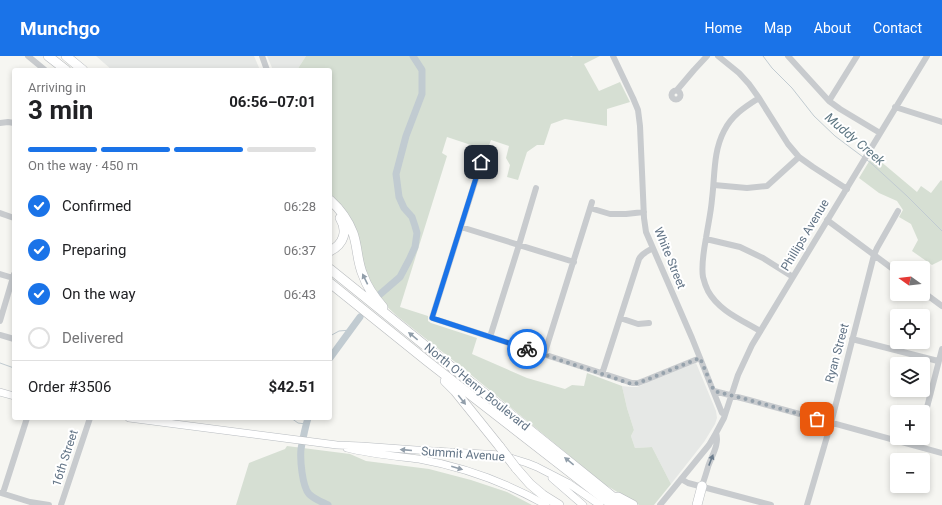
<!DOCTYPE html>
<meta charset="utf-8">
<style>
body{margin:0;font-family:Roboto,sans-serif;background:#f2f2f2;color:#202124;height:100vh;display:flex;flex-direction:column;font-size:15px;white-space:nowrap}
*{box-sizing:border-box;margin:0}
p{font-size:13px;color:#757577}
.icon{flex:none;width:22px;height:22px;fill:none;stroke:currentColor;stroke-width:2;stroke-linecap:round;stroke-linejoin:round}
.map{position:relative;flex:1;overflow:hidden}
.sheet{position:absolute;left:12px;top:12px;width:320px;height:352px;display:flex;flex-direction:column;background:#fff;border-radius:4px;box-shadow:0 2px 6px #0003}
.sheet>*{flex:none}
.needle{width:26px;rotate:284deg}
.buttons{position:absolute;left:890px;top:205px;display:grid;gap:8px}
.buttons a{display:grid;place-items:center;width:40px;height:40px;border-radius:4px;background:#fff;box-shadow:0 2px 6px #0003;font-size:20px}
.pin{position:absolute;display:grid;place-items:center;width:34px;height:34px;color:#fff;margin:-17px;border-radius:8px;box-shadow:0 2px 6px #0006}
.courier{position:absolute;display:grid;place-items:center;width:40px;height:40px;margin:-20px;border:3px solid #1a73e8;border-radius:50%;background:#fff;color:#222;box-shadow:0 1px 5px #0007}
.head em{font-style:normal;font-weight:700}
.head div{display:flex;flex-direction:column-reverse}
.head{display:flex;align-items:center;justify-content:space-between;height:68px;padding:0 16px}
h1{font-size:26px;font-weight:700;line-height:30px}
.bar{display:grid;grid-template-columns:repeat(4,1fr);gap:6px 4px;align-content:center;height:48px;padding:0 16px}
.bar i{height:5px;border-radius:3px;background:#e0e0e0}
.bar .current{background:#1a73e8}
.bar p{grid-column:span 4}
.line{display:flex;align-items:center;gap:10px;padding:0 16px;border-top:1px solid #e0e0e0}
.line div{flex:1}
ol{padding:0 16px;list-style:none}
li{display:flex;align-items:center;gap:12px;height:44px}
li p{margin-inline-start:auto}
li .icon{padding:4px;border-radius:50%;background:#1a73e8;color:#fff;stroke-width:4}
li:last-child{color:#757577}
li i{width:22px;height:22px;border:2px solid #e0e0e0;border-radius:50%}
header{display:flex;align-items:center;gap:24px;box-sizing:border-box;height:56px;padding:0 20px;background:#1a73e8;color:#fff}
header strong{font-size:19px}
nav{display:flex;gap:22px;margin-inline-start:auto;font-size:14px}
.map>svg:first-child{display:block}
.built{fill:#e6e8e6}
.green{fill:#d6dfd3}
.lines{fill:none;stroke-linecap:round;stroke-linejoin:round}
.stream{stroke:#c1cbd1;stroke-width:1}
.river{stroke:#c1cbd1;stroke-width:7}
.major-casing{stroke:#b8bcc0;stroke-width:8}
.highway-casing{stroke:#b9bcbf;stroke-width:10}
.minor{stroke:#c8cbce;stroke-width:6}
.major{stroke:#fff;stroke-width:7}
.highway{stroke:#fff;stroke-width:9}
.highway-bridge-casing{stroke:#b9bcbf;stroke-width:10;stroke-linecap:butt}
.highway-bridge{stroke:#fff;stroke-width:9}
.oneway{fill:#919eaa}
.oneway2{fill:#6c7d8d}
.done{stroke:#96a2ac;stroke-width:4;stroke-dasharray:0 7.2}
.route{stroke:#1a73e8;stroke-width:5}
.labels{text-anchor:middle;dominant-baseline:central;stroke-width:4;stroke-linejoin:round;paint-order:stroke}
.street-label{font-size:12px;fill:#627486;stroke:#fff}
.water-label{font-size:13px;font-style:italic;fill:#5e7783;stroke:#fff}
</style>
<header>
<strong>Munchgo</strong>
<nav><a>Home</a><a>Map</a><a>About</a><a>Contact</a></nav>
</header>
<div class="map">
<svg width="942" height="449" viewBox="0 0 942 449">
<rect width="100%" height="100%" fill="#f6f6f2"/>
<path class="built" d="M96,0H254L260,14H112Z
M267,0H306L297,14H273Z
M696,307L716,355L717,362L715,368L704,386L671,428L652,391L635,392L631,380L634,374L627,352L622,330L631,331H637Z"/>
<path class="green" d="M306,0H570L571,1L573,0H600L584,8L599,35L620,26L630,46L607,53V70L565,63L551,68L544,89H537L527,96L518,124L507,121L510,109L506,102L509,90L491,84L488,92H480L447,81L442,97L447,100L400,251L428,260V265L431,267L477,282L472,298L527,322L565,333L572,329L584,330L587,317L622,330L627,352L634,374L631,380L635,392L652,391L671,428L654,449H639L604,428L464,313L397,260L383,247L365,217L359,184L353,167L340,148L330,137V82L332,78L330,70V14H297Z
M873,99L917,136L921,130L931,137L941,124L942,125V204L932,209L912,195L918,184L911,168L899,161L903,154L897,145L879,137L859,122Z
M287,390L350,398L366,405L429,413L471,424L507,436L532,449H236L249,407L285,393Z"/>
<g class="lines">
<path class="stream" d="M763,0L772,12L792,32L814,60L835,80L863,101
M867,104L872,108L907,140L942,175
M330,280L339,275L351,274
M0,307L14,312
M291,362L298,367L306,368"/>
<path class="river" d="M378,240L400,221L409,204L415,191L417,177L415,170L412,161L404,152L399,141L396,118L406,80L422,38V14L413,0
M330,302L360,261
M308,362C305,372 303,382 301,393C300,403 302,430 309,438C314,443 322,446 328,449"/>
<g class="major-casing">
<path id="major" d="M0,336L14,340
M129,362L337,389L361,390L416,394L501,399L527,407L537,411L568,427L600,449
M347,392C370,398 395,400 419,403C464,411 507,427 546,449
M552,422L583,449"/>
</g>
<g class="highway-casing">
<path id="highway" d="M48,0L66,14
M66,0L83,14
M330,144C340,153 348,164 353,177C358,191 357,206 363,219C367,231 375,242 383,251
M330,195C344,188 348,175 340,162
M330,213L623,449
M330,227L427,305L612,449
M445,325L455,335L500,391
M516,412L530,428L543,439L559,449
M618,441L633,449
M697,449L702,430"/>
</g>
<path class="minor" d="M28,0L45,14
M262,0L267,14
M613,0L633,42L638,54L640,70L644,162L646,176L692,282L722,357L725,358
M718,0L739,17L749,28L759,42L788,88L799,101L813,111L847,133
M788,0L829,45L840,53L880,77
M677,34L694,14L707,0
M671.5 39a4.5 4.5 0 1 1 9 0a4.5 4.5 0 1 1-9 0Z
M759,42C745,51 732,59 724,75C713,96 715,120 712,143C711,156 708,169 706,182C704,193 701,209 703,221C704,225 706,231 708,235C719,255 742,264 760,275
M829,45L857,0
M895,51L942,66
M0,67L8,66L14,67
M485,94L432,262L632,327H638L646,324L700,302
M714,129L747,132L767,130L799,101
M590,152L610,158H626L644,156
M0,157L14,162
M827,164L897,216
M461,171L574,206
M706,183L740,191L763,202L793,221
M0,218L13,222
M923,236L942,250
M620,262L638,268L649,267
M0,265L14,218
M0,279L14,283
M490,281L519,189L536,132
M852,283L938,305
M544,299L592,146
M602,318L639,203C642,197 648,195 653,192
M714,335L749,344L942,397
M923,367L942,293
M917,390L919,382
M681,423L688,427L771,449
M702,430C704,424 706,418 708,411C711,401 720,388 716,377
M1,437L30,446L49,449
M3,437L27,362
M61,449L90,362
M660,449L709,389L716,377L724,362L738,319L752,289L793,221L927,0
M807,449L831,367L874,199L877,192L898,155"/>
<use href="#major" class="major"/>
<use href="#highway" class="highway"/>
<g class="highway-bridge-casing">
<path id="highway-bridge" d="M500,391L516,412"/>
</g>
<use href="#highway-bridge" class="highway-bridge"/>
</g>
<defs><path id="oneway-solid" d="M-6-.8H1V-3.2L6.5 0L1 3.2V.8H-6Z"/></defs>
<g class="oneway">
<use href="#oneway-solid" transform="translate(365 223) rotate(-116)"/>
<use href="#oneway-solid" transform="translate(413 280) rotate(-141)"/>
<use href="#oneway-solid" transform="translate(462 344) rotate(51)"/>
<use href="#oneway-solid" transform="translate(406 394) rotate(-175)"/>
<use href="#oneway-solid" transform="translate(569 405) rotate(-141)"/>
<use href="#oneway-solid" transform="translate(457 412) rotate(16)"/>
</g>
<use class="oneway2" href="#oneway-solid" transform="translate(711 404) rotate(-69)"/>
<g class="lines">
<path class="done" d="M527,293L632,328L638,327L646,324L700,302L714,335L749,344L817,363"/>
<path class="route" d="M481,106L432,262L527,293"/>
</g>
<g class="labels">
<g class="street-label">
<text transform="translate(805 179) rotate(-59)">Phillips Avenue</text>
<text transform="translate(670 202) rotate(68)">White Street</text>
<text transform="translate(837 297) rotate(-75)">Ryan Street</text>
<text transform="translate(477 331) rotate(39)">North O'Henry Boulevard</text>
<text transform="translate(463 398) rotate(4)">Summit Avenue</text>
<text transform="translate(65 402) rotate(-72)">16th Street</text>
</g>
<g class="water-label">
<text transform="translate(855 83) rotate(40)">Muddy Creek</text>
</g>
</g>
</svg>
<div class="buttons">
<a><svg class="needle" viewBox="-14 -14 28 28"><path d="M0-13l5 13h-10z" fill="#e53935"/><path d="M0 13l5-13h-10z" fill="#757577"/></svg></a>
<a><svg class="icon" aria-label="locate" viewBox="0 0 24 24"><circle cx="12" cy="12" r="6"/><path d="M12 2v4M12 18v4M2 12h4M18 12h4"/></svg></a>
<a><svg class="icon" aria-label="layers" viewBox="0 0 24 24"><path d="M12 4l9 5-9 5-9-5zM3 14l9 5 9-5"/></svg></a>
<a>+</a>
<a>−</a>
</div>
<div class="pin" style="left:817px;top:363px;background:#ea580c"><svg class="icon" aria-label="bag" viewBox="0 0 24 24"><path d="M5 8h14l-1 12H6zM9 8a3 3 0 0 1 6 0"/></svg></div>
<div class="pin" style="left:481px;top:106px;background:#1f2937"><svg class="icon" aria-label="home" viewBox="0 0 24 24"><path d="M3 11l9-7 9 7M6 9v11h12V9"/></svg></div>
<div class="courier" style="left:527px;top:293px"><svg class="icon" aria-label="bike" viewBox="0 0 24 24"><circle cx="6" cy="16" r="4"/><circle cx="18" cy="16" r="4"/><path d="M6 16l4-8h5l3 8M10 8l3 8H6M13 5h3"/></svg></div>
<section class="sheet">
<div class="head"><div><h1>3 min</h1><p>Arriving in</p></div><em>06:56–07:01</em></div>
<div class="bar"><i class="current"></i><i class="current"></i><i class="current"></i><i></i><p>On the way · 450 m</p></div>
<ol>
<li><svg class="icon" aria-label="check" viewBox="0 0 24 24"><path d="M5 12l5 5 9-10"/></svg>Confirmed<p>06:28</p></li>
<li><svg class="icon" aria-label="check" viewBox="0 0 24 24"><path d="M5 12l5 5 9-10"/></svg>Preparing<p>06:37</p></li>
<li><svg class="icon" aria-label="check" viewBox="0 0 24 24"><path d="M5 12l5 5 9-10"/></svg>On the way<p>06:43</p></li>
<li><i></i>Delivered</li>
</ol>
<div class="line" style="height:52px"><div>Order #3506</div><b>$42.51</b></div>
</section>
</div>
